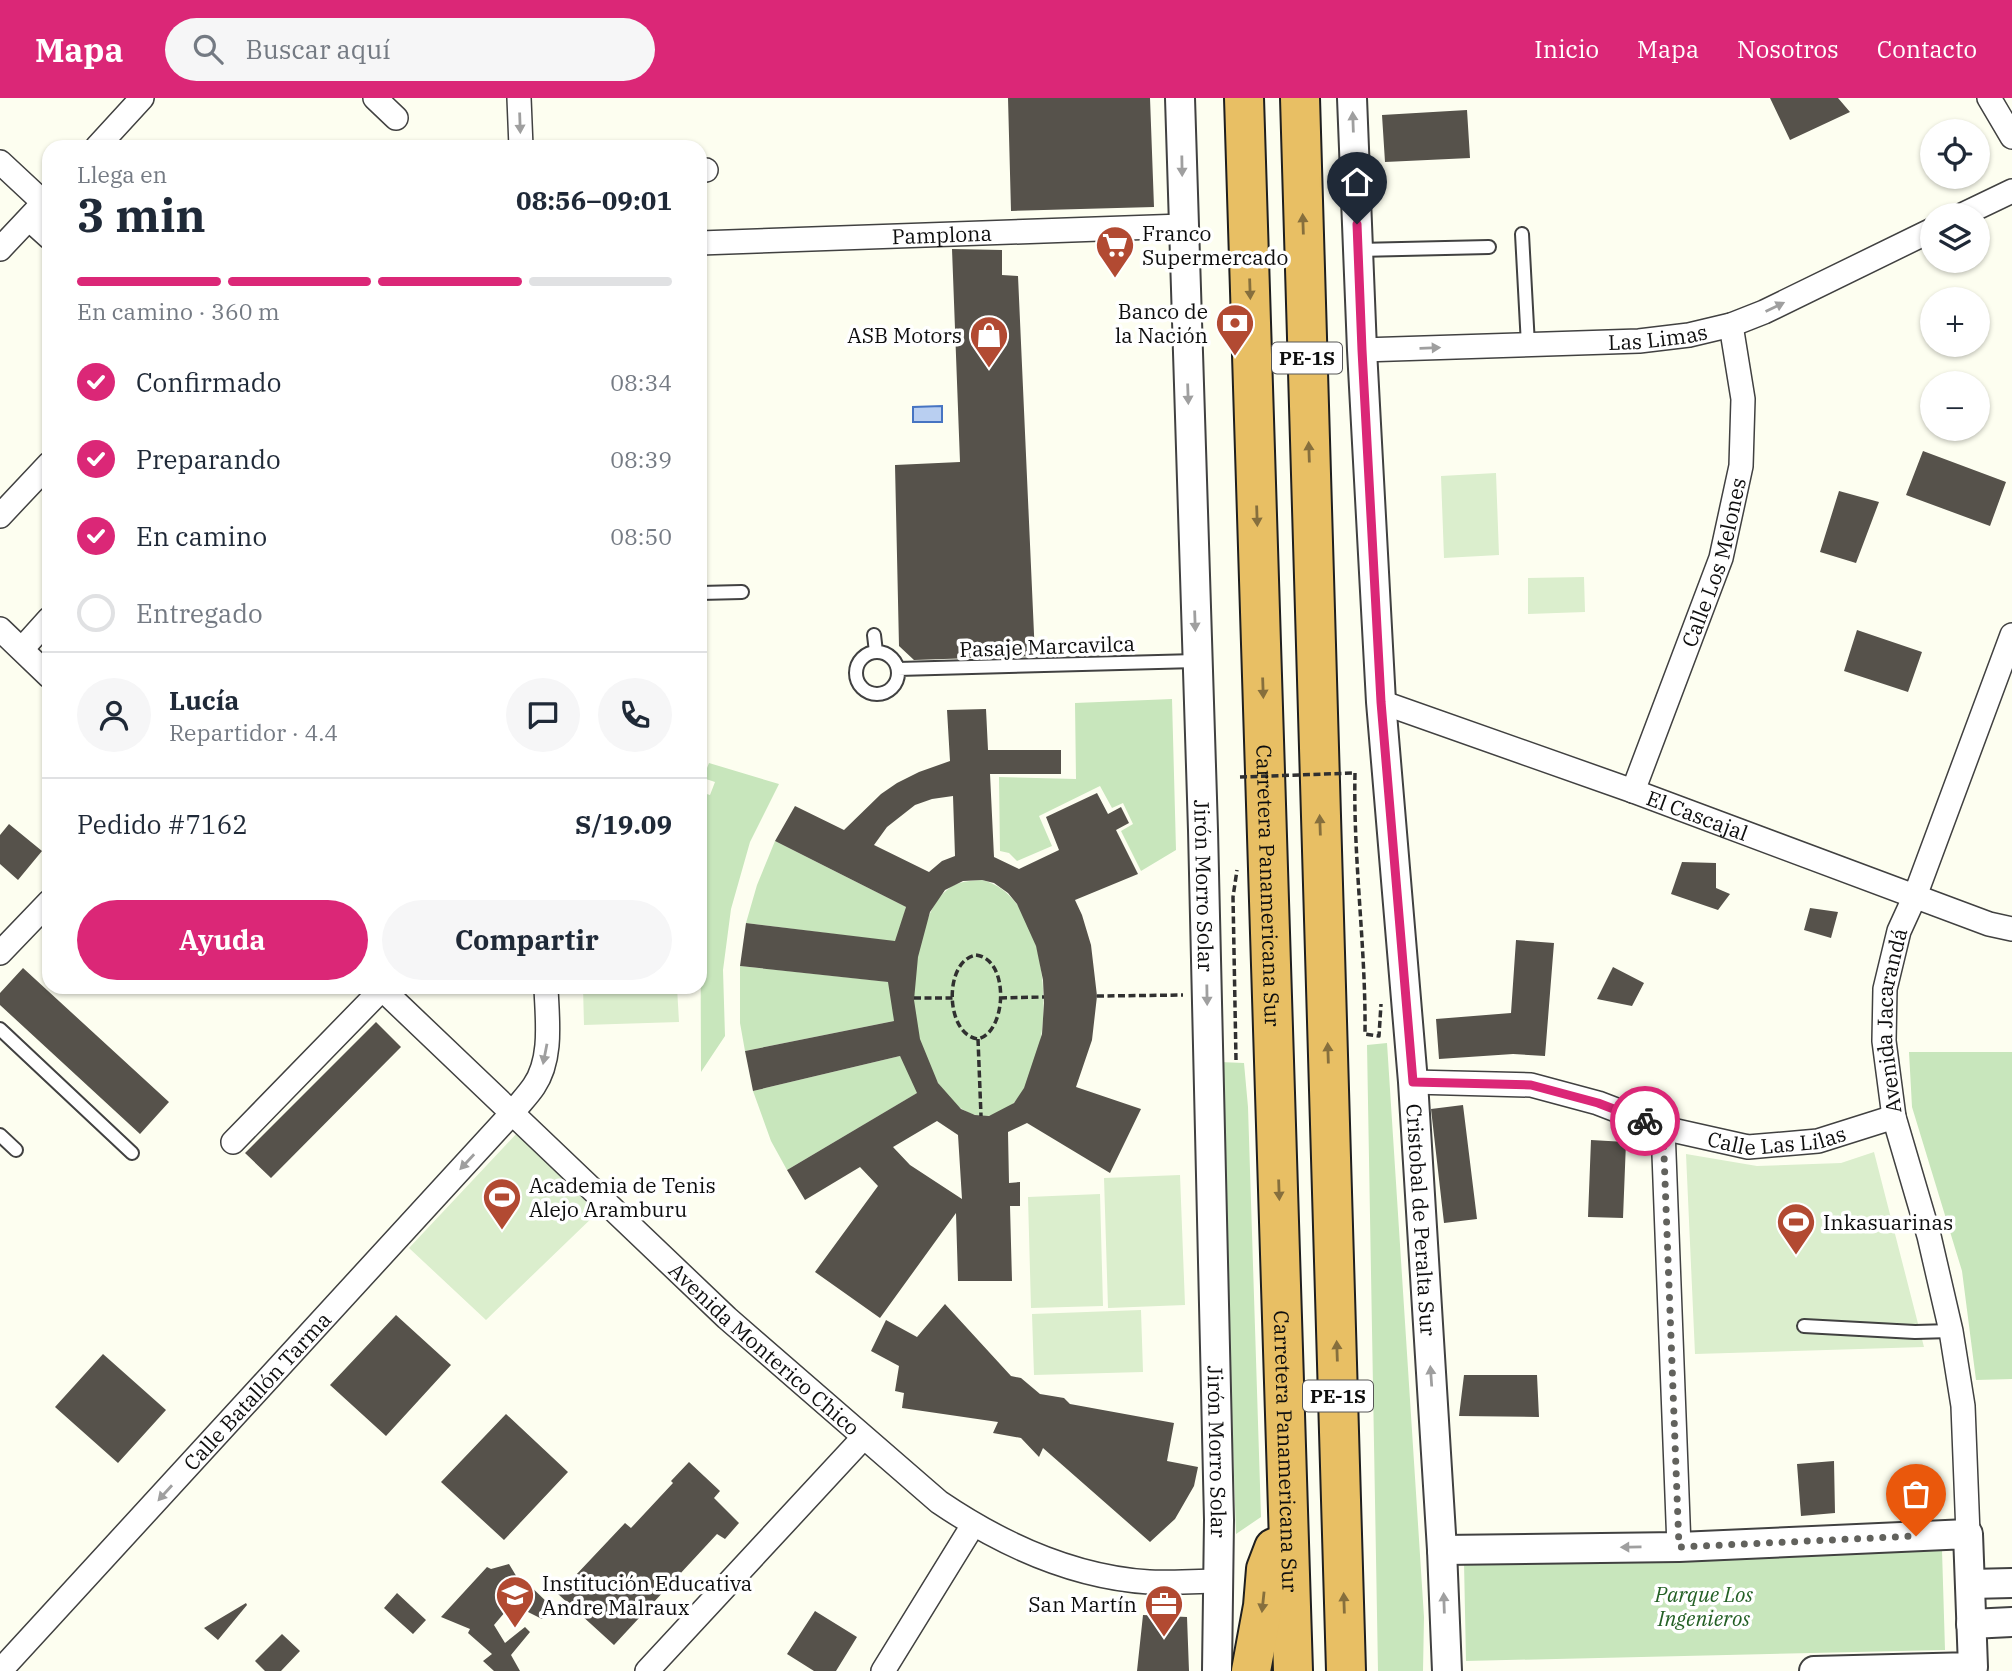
<!DOCTYPE html>
<html lang="es">
<meta charset="utf-8">
<style>
body{margin:0;font-family:"IBM Plex Serif",serif;background:#f6f6f7;color:#1f2937;height:100vh;display:flex;flex-direction:column;font-size:26px;white-space:nowrap}
*{box-sizing:border-box;margin:0}
p{font-size:23px;color:#747a83}
.icon{flex:none;width:38px;height:38px;fill:none;stroke:currentColor;stroke-width:2;stroke-linecap:round;stroke-linejoin:round}
.map{position:relative;flex:1;overflow:hidden}
.details{position:absolute;left:42px;top:42px;width:665px;height:854px;display:flex;flex-direction:column;background:#fff;border-radius:21px;box-shadow:0 2px 5px #0004}
.details>*{flex:none}
.controls{position:absolute;left:1920px;top:21px;display:grid;gap:14px}
.controls a{display:grid;place-items:center;width:70px;height:70px;border-radius:50%;background:#fff;box-shadow:0 2px 5px #0004;font-size:35px}
.pin{position:absolute;display:grid;place-items:center;width:60px;height:60px;color:#fff;margin:-72px -30px;border-radius:50% 50% 50% 0;rotate:-45deg;box-shadow:0 0 7px #0007}
.pin .icon{rotate:45deg}
.courier{position:absolute;display:grid;place-items:center;width:70px;height:70px;margin:-35px;border:5px solid #db2777;border-radius:50%;background:#fff;color:#222;box-shadow:0 2px 9px #0007}
.summary em{font-style:normal;font-weight:700}
.summary div{display:flex;flex-direction:column-reverse}
.summary{display:flex;align-items:center;justify-content:space-between;height:119px;padding:0 35px}
h1{font-size:46px;font-weight:700;line-height:52px}
.bar{display:grid;grid-template-columns:repeat(4,1fr);gap:10px 7px;align-content:center;height:84px;padding:0 35px}
.bar i{height:9px;border-radius:5px;background:#e0e1e3}
.bar .on{background:#db2777}
.bar p{grid-column:span 4}
.line{display:flex;align-items:center;gap:18px;padding:0 35px;border-top:2px solid #e0e1e3}
.line div{flex:1}
.round{display:grid;place-items:center;flex:none;width:74px;height:74px;border-radius:37px;background:#f6f6f7}
ol{padding:0 35px;list-style:none}
li{display:flex;align-items:center;gap:21px;height:77px}
li p{margin-inline-start:auto}
li .icon{padding:7px;border-radius:50%;background:#db2777;color:#fff;stroke-width:4}
li:last-child{color:#747a83}
li i{width:38px;height:38px;border:4px solid #e0e1e3;border-radius:50%}
.primary-button{display:flex;gap:14px;margin-top:auto;padding:14px 35px}
.primary-button a{flex:1;height:80px;border-radius:42px;background:#db2777;color:#fff;font-size:28px;font-weight:700;line-height:80px;text-align:center}
.primary-button a+a{background:#f6f6f7;color:#1f2937}
header{display:flex;align-items:center;gap:42px;box-sizing:border-box;height:98px;padding:0 35px;background:#db2777;color:#fff}
header strong{font-size:33px}
nav{display:flex;gap:38px;margin-inline-start:auto;font-size:24px}
.search{width:490px;height:63px;background:#f6f6f7;display:flex;align-items:center;gap:18px;box-sizing:border-box;padding:0 24px;border-radius:38px;color:#747a83;font-size:26px}
.map>svg:first-child{display:block}
.green{fill:#c8e6bc}
.pitch{fill:#dbeecd}
.water{fill:#b9cff1;stroke:#4674c2;stroke-width:2}
.building{fill:#56524b;fill-rule:evenodd}
.lines{fill:none;stroke-linecap:round;stroke-linejoin:round}
.service-casing{stroke:#414141;stroke-width:16}
.minor-casing{stroke:#414141;stroke-width:26}
.tertiary-casing{stroke:#414141;stroke-width:32}
.motorway-casing{stroke:#1f1f1f;stroke-width:42}
.path{stroke:#303030;stroke-width:3.5;stroke-dasharray:7 3.5;stroke-linecap:butt}
.service{stroke:#fff;stroke-width:12}
.minor{stroke:#fff;stroke-width:23}
.tertiary{stroke:#fff;stroke-width:28}
.motorway{stroke:#e8bf64;stroke-width:38}
.path-bridge{stroke:#303030;stroke-width:3.5;stroke-dasharray:7 3.5;stroke-linecap:butt}
.oneway{fill:#9f9f9f}
.oneway2{fill:#866f3d}
.done{stroke:#62625d;stroke-width:7;stroke-dasharray:0 12.6}
.route{stroke:#db2777;stroke-width:9}
.labels{text-anchor:middle;dominant-baseline:central;stroke-width:7;stroke-linejoin:round;paint-order:stroke}
.shield{fill:#fff;stroke:#565656;stroke-width:2}
.shield-label{font-size:19px;font-weight:bold;fill:#0e0e0e}
.poi-label{font-size:21px;fill:#0e0e0e;stroke:#fff;text-anchor:start}
.street-label{font-size:21px;fill:#0e0e0e;stroke:#fff}
.park-label{font-size:21px;font-style:italic;fill:#246025;stroke:#fff}
</style>
<header>
<strong>Mapa</strong>
<div class="search"><svg class="icon" aria-label="search" viewBox="0 0 24 24"><circle cx="10" cy="10" r="6"/><path d="M15 15l6 6"/></svg>Buscar aquí</div>
<nav><a>Inicio</a><a>Mapa</a><a>Nosotros</a><a>Contacto</a></nav>
</header>
<div class="map">
<svg width="2012" height="1573" viewBox="0 0 2012 1573">
<rect width="100%" height="100%" fill="#fdfef0"/>
<path class="green" d="M1172,601L1176,752L1141,773L1121,733L1133,726L1123,705L1112,710L1100,688L1039,718L1052,748L1017,763L1009,755L1000,753L999,679L1076,681L1075,605Z
M709,665L779,686L750,744L731,811L723,872L725,938L701,974L700,694L710,697L715,684L703,680Z
M775,743L906,809L897,844L746,825L757,787Z
M982,782C1067,802 1060,1017 985,1018C944,1018 921,956 915,922C910,890 919,813 947,792C957,783 969,783 982,782Z
M740,868L890,884L894,923L745,953L740,925Z
M1387,945L1424,1519L1423,1573H1378L1367,947Z
M1909,954H2012V1281L1976,1282L1962,1173L1912,1009Z
M900,958L919,994L787,1072L771,1043L753,993Z
M1220,964L1244,965L1248,1009L1261,1419L1236,1436Z
M1942,1452L1945,1552L1466,1563L1464,1464Z"/>
<path class="pitch" d="M1496,375L1499,457L1444,460L1441,378Z
M1584,479L1585,514L1528,516V480Z
M583,889H677L679,924L584,927Z
M518,1034L597,1115L486,1222L409,1150Z
M1874,1054L1924,1249L1695,1256L1686,1056L1757,1068L1841,1065Z
M1180,1077L1185,1207L1108,1210L1104,1080Z
M1100,1096L1103,1208L1031,1210L1028,1099Z
M1141,1212L1143,1274L1034,1277L1032,1216Z"/>
<path class="water" d="M942,308V324H913V309Z"/>
<path class="building" d="M1008,0H1150L1154,109L1011,113Z
M1770,0H1838L1850,14L1790,42Z
M1467,12L1470,60L1385,64L1382,17Z
M952,151L1002,152V177L1018,178L1035,558L914,562L899,548L895,367L960,364Z
M1923,353L2006,384L1990,428L1906,397Z
M1839,393L1879,404L1856,465L1820,454Z
M1857,532L1922,554L1908,594L1844,573Z
M986,611L988,652H1061V676H990L994,759L1019,771L1059,752L1046,719L1097,695L1108,716L1121,709L1129,725L1116,732L1138,776L1075,802L1082,817L1091,847L1097,898L1092,942L1076,989L1141,1011L1110,1075L1027,1025L1008,1034L1009,1085L1020,1084V1108H1010L1012,1183H958L956,1115L880,1220L815,1174L878,1088L860,1069L805,1102L787,1072L917,995L900,958L753,993L745,953L894,923L888,884L740,868L746,825L895,843L906,809L775,743L795,708L844,732L881,696L897,685L919,674L950,663L947,612ZM953,698L955,758L942,763L929,774L874,747L887,729L915,707L932,701ZM982,782L994,785L1008,795L1017,806L1036,848L1043,882L1044,905L1042,936L1024,990L1014,1005L989,1018L975,1017L961,1011L938,985L920,941L914,902L918,859L930,814L945,792L963,783ZM937,1023L958,1037L962,1101L910,1067L893,1049Z
M9,726L42,753L18,782L0,766V737Z
M1682,764L1716,765V790L1730,796L1718,812L1671,796Z
M1810,810L1838,814L1831,840L1804,832Z
M1516,842L1554,845L1545,958L1513,956L1439,961L1436,921L1511,915Z
M1613,869L1644,885L1632,908L1597,901Z
M23,870L169,1004L140,1036L0,907V895Z
M376,924L401,949L271,1080L245,1055Z
M1463,1007L1477,1121L1444,1125L1431,1011Z
M1591,1042L1626,1044L1623,1120L1588,1119Z
M945,1206L1011,1278L1021,1280L1040,1296L1064,1300L1070,1306L1174,1325L1167,1363L1198,1369L1194,1388L1175,1421L1150,1444L1043,1350L1039,1359L1021,1340L993,1335L998,1324L902,1310L904,1295L895,1293L899,1268L871,1253L886,1222L917,1239Z
M396,1217L451,1267L386,1338L330,1287Z
M103,1256L166,1312L118,1365L55,1309Z
M1464,1277H1537L1539,1319L1459,1318Z
M506,1316L568,1374L504,1442L441,1384Z
M1834,1363L1835,1415L1801,1418L1797,1366Z
M689,1364L720,1393L714,1400L739,1425L725,1441L717,1436L614,1547L558,1496L625,1425L631,1430L673,1385L671,1383Z
M509,1466L518,1481L522,1480L550,1507L542,1521L512,1506L494,1527L505,1545L525,1529L530,1534L511,1557L520,1573H494L483,1563L492,1556L468,1535L470,1531L441,1519L487,1469L491,1471Z
M397,1495L426,1522L413,1536L384,1510Z
M246,1505L247,1507L218,1542L204,1530Z
M815,1513L857,1539L836,1573H814L787,1556Z
M1143,1517L1187,1519L1189,1573H1137Z
M282,1536L300,1553L281,1573H265L255,1563Z"/>
<g class="lines">
<g class="service-casing">
<path id="service" d="M1522,136L1528,247
M1358,152L1489,149
M700,495L742,494
M874,537L876,554
M856 575a21 21 0 1 1 42 0a21 21 0 1 1-42 0Z
M898,571L1196,563
M0,931L132,1055
M0,1037L16,1052
M1804,1228L1915,1234L1951,1233"/>
</g>
<g class="minor-casing">
<g id="minor">
<path d="M375,0L396,20"/>
<path d="M519,0L521,49"/>
<path d="M1989,0L2012,39"/>
<path d="M97,49L142,0"/>
<path d="M0,64L44,105"/>
<path d="M700,73L706,72"/>
<path d="M1962,117L2012,93"/>
<path d="M29,121L49,139"/>
<path id="s1" d="M700,145L1183,128"/>
<path d="M0,151L49,99"/>
<path id="s2" d="M1362,252L1639,243L1689,237L1731,227L1764,214L1932,132"/>
<path d="M0,418L49,366"/>
<path d="M0,531L49,578"/>
<path d="M22,551L49,521"/>
<path id="s3" d="M1381,604L1633,693L1989,826L2012,831"/>
<path id="s4" d="M1633,693L1721,460L1741,368L1743,301L1731,227"/>
<path d="M0,855L49,804"/>
<path id="s5" d="M380,889L727,1220L939,1404C1001,1446 1072,1479 1149,1484C1172,1485 1196,1483 1219,1483"/>
<path id="s6" d="M1413,984L1531,987L1598,1005L1663,1030L1748,1049L1818,1043L1894,1019"/>
<path d="M1663,1030L1679,1449"/>
<path d="M233,1044L382,891"/>
<path id="s7" d="M1968,1436L1963,1308L1951,1233L1929,1138L1894,1019L1884,943L1885,891L1899,833L1915,798L2012,537"/>
<path id="s8" d="M0,1573L513,1014C520,1005 528,997 534,988C553,960 547,920 546,889"/>
<path d="M647,1573L863,1340"/>
<path d="M883,1573L973,1427"/>
</g>
</g>
<g class="tertiary-casing">
<g id="tertiary">
<path id="s9" d="M1180,0L1203,732L1219,1422L1217,1573"/>
<path id="s10" d="M1352,0L1362,252L1381,604L1413,984L1442,1452L1447,1573"/>
<path d="M1442,1452L1679,1449L1968,1436L1973,1569L1814,1573"/>
<path d="M1970,1486L2012,1485"/>
<path d="M1971,1526L2012,1524"/>
</g>
</g>
<g class="motorway-casing">
<g id="motorway">
<path id="s11" d="M1244,0L1293,1573"/>
<path d="M1300,0L1346,1573"/>
<path d="M1251,1573L1263,1508L1266,1471L1274,1450"/>
</g>
</g>
<path class="path" d="M1355,675C1353,762 1366,849 1365,936L1379,938L1381,906
M976,857C1010,861 1007,934 978,941C945,937 943,863 976,857Z
M1097,898L1183,897
M914,900H954
M1000,900L1044,899
M978,941L981,1018
M1236,962L1233,799L1237,772"/>
<use href="#service" class="service"/>
<use href="#minor" class="minor"/>
<use href="#tertiary" class="tertiary"/>
<use href="#motorway" class="motorway"/>
<path class="path-bridge" d="M1240,679L1355,675"/>
</g>
<defs><path id="oneway-solid" d="M-6-.8H1V-3.2L6.5 0L1 3.2V.8H-6Z" transform="scale(1.75)"/></defs>
<g class="oneway">
<use href="#oneway-solid" transform="translate(1353 24) rotate(-92)"/>
<use href="#oneway-solid" transform="translate(520 25) rotate(88)"/>
<use href="#oneway-solid" transform="translate(1182 68) rotate(89)"/>
<use href="#oneway-solid" transform="translate(1775 209) rotate(-26)"/>
<use href="#oneway-solid" transform="translate(1430 250) rotate(-2)"/>
<use href="#oneway-solid" transform="translate(1188 296) rotate(88)"/>
<use href="#oneway-solid" transform="translate(1195 523) rotate(88)"/>
<use href="#oneway-solid" transform="translate(1207 897) rotate(89)"/>
<use href="#oneway-solid" transform="translate(545 956) rotate(101)"/>
<use href="#oneway-solid" transform="translate(467 1064) rotate(133)"/>
<use href="#oneway-solid" transform="translate(1431 1278) rotate(-94)"/>
<use href="#oneway-solid" transform="translate(165 1395) rotate(132)"/>
<use href="#oneway-solid" transform="translate(1631 1449) rotate(179)"/>
<use href="#oneway-solid" transform="translate(1444 1505) rotate(-92)"/>
</g>
<g class="oneway2">
<use href="#oneway-solid" transform="translate(1303 126) rotate(-92)"/>
<use href="#oneway-solid" transform="translate(1250 191) rotate(88)"/>
<use href="#oneway-solid" transform="translate(1309 354) rotate(-92)"/>
<use href="#oneway-solid" transform="translate(1257 418) rotate(88)"/>
<use href="#oneway-solid" transform="translate(1263 590) rotate(88)"/>
<use href="#oneway-solid" transform="translate(1320 727) rotate(-92)"/>
<use href="#oneway-solid" transform="translate(1328 955) rotate(-92)"/>
<use href="#oneway-solid" transform="translate(1279 1092) rotate(88)"/>
<use href="#oneway-solid" transform="translate(1337 1253) rotate(-92)"/>
<use href="#oneway-solid" transform="translate(1263 1504) rotate(96)"/>
<use href="#oneway-solid" transform="translate(1344 1505) rotate(-92)"/>
</g>
<g class="lines">
<path class="done" d="M1645,1023L1663,1030L1679,1449L1916,1438"/>
<path class="route" d="M1357,126L1362,252L1381,604L1413,984L1531,987L1598,1005L1645,1023"/>
</g>
<defs>
<g id="supermarket-pin" transform="scale(2.0125)"><path d="M0 17L-7.5 6A9.5 9.5 0 1 1 7.5 6Z" fill="#b24a32" stroke="#fff"/><path d="M-6-5.5h2.5l.6 2H6L4.5 2H-2.5L-4.4-4H-6ZM-1.5 3.2a1.3 1.3 0 1 0 .1 0ZM3 3.2a1.3 1.3 0 1 0 .1 0Z" fill="#fff"/></g>
<g id="bank-pin" transform="scale(2.0125)"><path d="M0 17L-7.5 6A9.5 9.5 0 1 1 7.5 6Z" fill="#b24a32" stroke="#fff"/><path d="M-6-4H6V4H-6ZM0-2.3a2.3 2.3 0 1 0 0 4.6a2.3 2.3 0 1 0 0-4.6Z" fill="#fff"/></g>
<g id="shop-pin" transform="scale(2.0125)"><path d="M0 17L-7.5 6A9.5 9.5 0 1 1 7.5 6Z" fill="#b24a32" stroke="#fff"/><path d="M-5-2.5h2.3a2.7 3.5 0 0 1 5.4 0H5L5.5 6h-11ZM-1.5-2.5h3a1.5 2.3 0 0 0-3 0Z" fill="#fff"/></g>
<g id="stadium-pin" transform="scale(2.0125)"><path d="M0 17L-7.5 6A9.5 9.5 0 1 1 7.5 6Z" fill="#b24a32" stroke="#fff"/><path d="M0-5a6.5 5 0 1 0 0 10a6.5 5 0 1 0 0-10ZM-3.5-1.8h7v3.6h-7Z" fill="#fff"/></g>
<g id="school-pin" transform="scale(2.0125)"><path d="M0 17L-7.5 6A9.5 9.5 0 1 1 7.5 6Z" fill="#b24a32" stroke="#fff"/><path d="M0-5L7-2L0 1L-7-2ZM-4 1L0 2.5L4 1V4Q0 6-4 4Z" fill="#fff"/></g>
<g id="office-pin" transform="scale(2.0125)"><path d="M0 17L-7.5 6A9.5 9.5 0 1 1 7.5 6Z" fill="#b24a32" stroke="#fff"/><path d="M-6-3h4V-5.5h4V-3h4V5H-6ZM-1-4.5V-3h2v-1.5ZM-6 0V1H6V0Z" fill="#fff"/></g>
</defs>
<g fill-rule="evenodd">
<use href="#supermarket-pin" x="1115" y="147"/>
<use href="#bank-pin" x="1235" y="225"/>
<use href="#shop-pin" x="989" y="237"/>
<use href="#stadium-pin" x="502" y="1099"/>
<use href="#stadium-pin" x="1796" y="1124"/>
<use href="#school-pin" x="515" y="1497"/>
<use href="#office-pin" x="1164" y="1506"/>
</g>
<g class="labels">
<g class="shield">
<rect x="1272" y="244.5" width="70" height="31" rx="5"/>
<rect x="1303" y="1282.5" width="70" height="31" rx="5"/>
</g>
<g class="shield-label">
<text x="1307" y="260">PE-1S</text>
<text x="1338" y="1298">PE-1S</text>
</g>
<g class="poi-label">
<text x="1142" y="135">Franco<tspan x="1142" dy="24">Supermercado</tspan></text>
<text x="1208" y="213" text-anchor="end">Banco de<tspan x="1208" dy="24">la Nación</tspan></text>
<text x="962" y="237" text-anchor="end">ASB Motors</text>
<text x="529" y="1087">Academia de Tenis<tspan x="529" dy="24">Alejo Aramburu</tspan></text>
<text x="1823" y="1124">Inkasuarinas</text>
<text x="542" y="1485">Institución Educativa<tspan x="542" dy="24">Andre Malraux</tspan></text>
<text x="1137" y="1506" text-anchor="end">San Martín</text>
</g>
<g class="street-label">
<text stroke="none"><textPath href="#s1" startOffset="242">Pamplona</textPath></text>
<text stroke="none"><textPath href="#s2" startOffset="296">Las Limas</textPath></text>
<text stroke="none"><textPath href="#s4" startOffset="243">Calle Los Melones</textPath></text>
<text transform="translate(1047 548) rotate(-2)">Pasaje Marcavilca</text>
<text stroke="none"><textPath href="#s3" startOffset="336">El Cascajal</textPath></text>
<text stroke="none"><textPath href="#s9" startOffset="788">Jirón Morro Solar</textPath></text>
<text stroke="none"><textPath href="#s11" startOffset="788">Carretera Panamericana Sur</textPath></text>
<text stroke="none"><textPath href="#s7" startOffset="523">Avenida Jacarandá</textPath></text>
<text stroke="none"><textPath href="#s6" startOffset="373">Calle Las Lilas</textPath></text>
<text stroke="none"><textPath href="#s10" startOffset="1124">Cristobal de Peralta Sur</textPath></text>
<text stroke="none"><textPath href="#s5" startOffset="528">Avenida Monterico Chico</textPath></text>
<text stroke="none"><textPath href="#s8" startOffset="380">Calle Batallón Tarma</textPath></text>
<text stroke="none"><textPath href="#s9" startOffset="1354">Jirón Morro Solar</textPath></text>
<text stroke="none"><textPath href="#s11" startOffset="1354">Carretera Panamericana Sur</textPath></text>
</g>
<g class="park-label">
<text x="1704" y="1496">Parque Los<tspan x="1704" dy="24">Ingenieros</tspan></text>
</g>
</g>
</svg>
<div class="controls">
<a><svg class="icon" aria-label="locate" viewBox="0 0 24 24"><circle cx="12" cy="12" r="6"/><path d="M12 2v4M12 18v4M2 12h4M18 12h4"/></svg></a>
<a><svg class="icon" aria-label="layers" viewBox="0 0 24 24"><path d="M12 4l9 5-9 5-9-5zM3 14l9 5 9-5"/></svg></a>
<a>+</a>
<a>−</a>
</div>
<div class="pin" style="left:1916px;top:1438px;background:#ea580c"><svg class="icon" aria-label="bag" viewBox="0 0 24 24"><path d="M5 8h14l-1 12H6zM9 8a3 3 0 0 1 6 0"/></svg></div>
<div class="pin" style="left:1357px;top:126px;background:#1f2937"><svg class="icon" aria-label="home" viewBox="0 0 24 24"><path d="M3 11l9-7 9 7M6 9v11h12V9"/></svg></div>
<div class="courier" style="left:1645px;top:1023px"><svg class="icon" aria-label="bike" viewBox="0 0 24 24"><circle cx="6" cy="16" r="4"/><circle cx="18" cy="16" r="4"/><path d="M6 16l4-8h5l3 8M10 8l3 8H6M13 5h3"/></svg></div>
<section class="details">
<div class="summary"><div><h1>3 min</h1><p>Llega en</p></div><em>08:56–09:01</em></div>
<div class="bar"><i class="on"></i><i class="on"></i><i class="on"></i><i></i><p>En camino · 360 m</p></div>
<ol>
<li><svg class="icon" aria-label="check" viewBox="0 0 24 24"><path d="M5 12l5 5 9-10"/></svg>Confirmado<p>08:34</p></li>
<li><svg class="icon" aria-label="check" viewBox="0 0 24 24"><path d="M5 12l5 5 9-10"/></svg>Preparando<p>08:39</p></li>
<li><svg class="icon" aria-label="check" viewBox="0 0 24 24"><path d="M5 12l5 5 9-10"/></svg>En camino<p>08:50</p></li>
<li><i></i>Entregado</li>
</ol>
<div class="line" style="height:126px"><a class="round"><svg class="icon" aria-label="person" viewBox="0 0 24 24"><circle cx="12" cy="8" r="4"/><path d="M4 21q1-7 8-7t8 7"/></svg></a><div><b>Lucía</b><p>Repartidor · 4.4</p></div><a class="round"><svg class="icon" aria-label="chat" viewBox="0 0 24 24"><path d="M4 5h16v11H9l-5 4z"/></svg></a><a class="round"><svg class="icon" aria-label="phone" viewBox="0 0 24 24"><path d="M5 4h4l2 5-3 2q2 4 5 5l2-3 5 2v4C11 20 4 13 5 4z"/></svg></a></div>
<div class="line" style="height:91px"><div>Pedido #7162</div><b>S/19.09</b></div>
<div class="primary-button"><a>Ayuda</a><a>Compartir</a></div>
</section>
</div>
